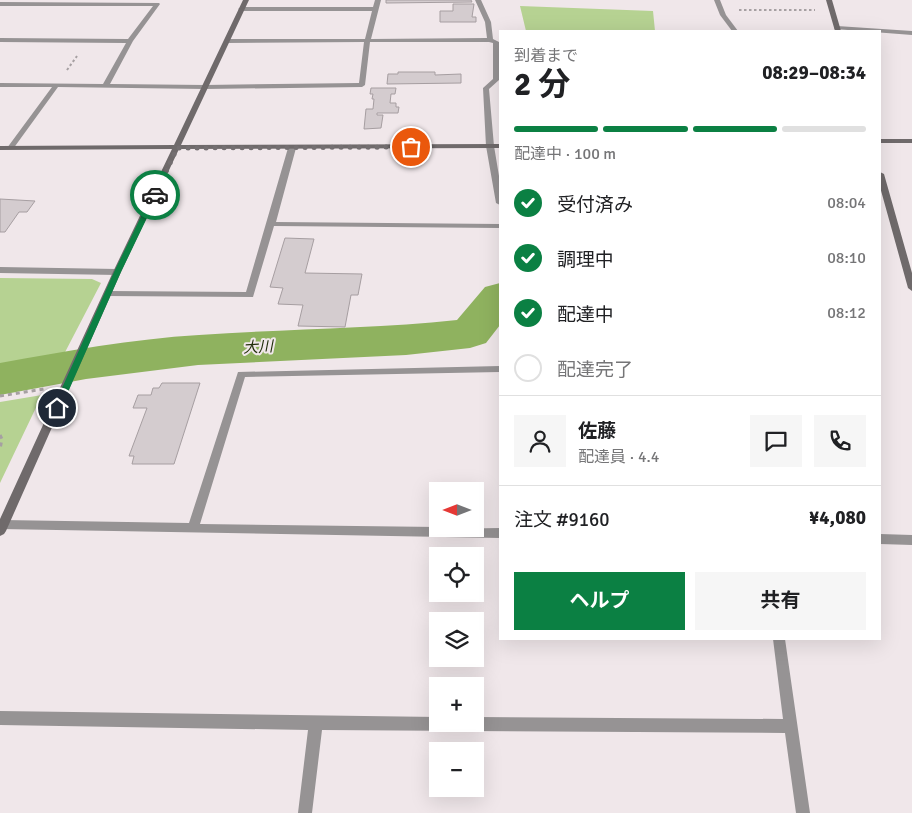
<!DOCTYPE html>
<html lang="ja">
<meta charset="utf-8">
<style>
body{margin:0;font-family:Signika,"Noto Sans JP",sans-serif;background:#f6f6f6;color:#202124;height:100vh;display:flex;flex-direction:column;font-size:19px;white-space:nowrap}
*{box-sizing:border-box;margin:0}
p{font-size:16px;color:#757577}
.icon{flex:none;width:28px;height:28px;fill:none;stroke:currentColor;stroke-width:2;stroke-linecap:round;stroke-linejoin:round}
.map{position:relative;flex:1;overflow:hidden}
.details{position:absolute;left:499px;top:30px;width:382px;height:610px;display:flex;flex-direction:column;background:#fff;border-radius:0px;box-shadow:0 5px 20px #0002}
.details>*{flex:none}
.needle{width:32px;rotate:270deg}
.controls{position:absolute;left:429px;top:482px;display:grid;gap:10px}
.controls a{display:grid;place-items:center;width:55px;height:55px;border-radius:0px;background:#fff;box-shadow:0 5px 20px #0002;font-size:25px}
.pin{position:absolute;display:grid;place-items:center;width:42px;height:42px;color:#fff;margin:-21px;border:2px solid #fff;border-radius:50%;box-shadow:0 1px 5px #0007}
.courier{position:absolute;display:grid;place-items:center;width:50px;height:50px;margin:-25px;border:4px solid #0b8043;border-radius:50%;background:#fff;color:#222;box-shadow:0 1px 6px #0007}
.headline em{font-style:normal;font-weight:700}
.headline div{display:flex;flex-direction:column-reverse}
.headline{display:flex;align-items:center;justify-content:space-between;height:85px;padding:0 15px}
h1{font-size:32px;font-weight:700;line-height:38px}
.bar{display:grid;grid-template-columns:repeat(4,1fr);gap:8px 5px;align-content:center;height:60px;padding:0 15px}
.bar i{height:6px;border-radius:4px;background:#e0e0e0}
.bar .current{background:#0b8043}
.bar p{grid-column:span 4}
.line{display:flex;align-items:center;gap:12px;padding:0 15px;border-top:1px solid #e0e0e0}
.line div{flex:1}
.round{display:grid;place-items:center;flex:none;width:52px;height:52px;border-radius:0px;background:#f6f6f6}
ol{padding:0 15px;list-style:none}
li{display:flex;align-items:center;gap:15px;height:55px}
li p{margin-inline-start:auto}
li .icon{padding:5px;border-radius:50%;background:#0b8043;color:#fff;stroke-width:4}
li:last-child{color:#757577}
li i{width:28px;height:28px;border:2px solid #e0e0e0;border-radius:50%}
.primary-button{display:flex;gap:10px;margin-top:auto;padding:10px 15px}
.primary-button a{flex:1;height:58px;border-radius:0px;background:#0b8043;color:#fff;font-size:20px;font-weight:700;line-height:58px;text-align:center}
.primary-button a+a{background:#f6f6f6;color:#202124}
.map>svg:first-child{display:block}
.green{fill:#b6d292}
.lines{fill:none;stroke-linecap:round;stroke-linejoin:round}
.river{fill:#8fb25f;fill-rule:evenodd}
.building{fill:#d4cccf;stroke:#a69ea1}
.path-far1{stroke:#a6a0a2;stroke-width:2;stroke-dasharray:2.5 2.5;stroke-linecap:butt}
.path{stroke:#a6a0a2;stroke-width:3;stroke-dasharray:4 4;stroke-linecap:butt}
.street{fill:#969394;fill-rule:evenodd}
.secondary{fill:#6f6a6b;fill-rule:evenodd}
.route{fill:#0b8043}
.done{stroke:#746f71;stroke-width:5;stroke-dasharray:0 9}
.labels{text-anchor:middle;dominant-baseline:central;stroke-width:4;stroke-linejoin:round;paint-order:stroke}
.water-label{font-size:15px;font-style:italic;fill:#212e0b;stroke:#f0e7ea}
</style>
<div class="map">
<svg width="912" height="813" viewBox="0 0 912 813">
<rect width="100%" height="100%" fill="#f0e7ea"/>
<path class="green" d="M520,6L653,11L655,31H526Z
M0,278L92,279L101,283L62,358L0,367Z
M42,395L0,483V402Z"/>
<g class="lines">
<path class="river" d="M500,283V325L486,343L470,348L406,355L198,365L86,379L0,395V363C66,351 132,339 199,335C285,329 371,329 457,320L485,287Z"/>
</g>
<path class="building" d="M386,0H471L472,2L386,3Z
M453,4H474L472,17H476V22H440V11H453Z
M398,72H435V75L461,74V83L387,84L388,74H398Z
M371,88H396L395,94H391L390,103H396V107H399L398,113H377V115H383L381,128L364,129L366,109H373L374,99H372L373,94H370Z
M0,199L35,201L27,212H19L5,232H0Z
M285,238L314,239L305,273L362,274L358,295H351L345,327L298,326L303,305L278,304L283,288L270,287Z
M162,383H200L174,464H132L134,456H129L147,408H133L138,395H151L153,388H159Z"/>
<g class="lines">
<path class="path-far1" d="M739,10H815
M67,70L77,56"/>
<path class="path" d="M0,396L44,389
M0,435L2,439L0,449"/>
<path class="street" d="M375,0H381L371,39L487,38L485,22L475,0H481L491,22L493,39L499,42V80L489,89L494,146L500,182V205L496,203L486,146L483,88L493,79V43L489,42H370L365,85L362,87L205,89L58,87L13,149L7,148L52,87H0V83L103,84L126,43L0,42V38L128,39L153,6H0V2L159,3L160,4L133,41L110,84L205,85L359,83L364,42L227,43L224,41L227,39H365L372,11H241L238,9L241,7H373Z
M714,0H720L726,15L738,31H732L720,15Z
M837,26L912,31V35L835,29L834,28Z
M292,146L296,148L276,222L500,224V228L274,226L253,297L106,296L105,294L106,292L109,291L246,292L288,148Z
M0,267L117,269L121,272L117,275L0,273Z
M500,366V372L245,377L200,524L438,527V529L500,528V538L0,529V521L3,520L189,523L238,372Z
M880,534L912,535V545L880,544Z
M773,639H785L810,813H796L785,733L322,730L312,813H298L308,730L0,725V711L438,717V724H475V717L783,719Z"/>
<path class="secondary" d="M243,0H249L181,145L500,144V148L179,149L121,272L6,531L4,534L0,536V519L113,272L172,149L0,150V146L174,145Z
M826,0H832L841,31H835Z
M880,139H912V143H880Z
M880,172L884,174L912,273V291L908,288L880,187Z"/>
</g>
<path class="route" d="M152,194L158,195L121,272L61,408L60,410H54L53,408L114,272Z"/>
<g class="lines">
<path class="done" d="M155,195L177,148L411,147"/>
</g>
<g class="labels">
<g class="water-label">
<text transform="translate(258 347) rotate(-3)">大川</text>
</g>
</g>
</svg>
<div class="controls">
<a><svg class="needle" viewBox="-14 -14 28 28"><path d="M0-13l5 13h-10z" fill="#e53935"/><path d="M0 13l5-13h-10z" fill="#757577"/></svg></a>
<a><svg class="icon" aria-label="locate" viewBox="0 0 24 24"><circle cx="12" cy="12" r="6"/><path d="M12 2v4M12 18v4M2 12h4M18 12h4"/></svg></a>
<a><svg class="icon" aria-label="layers" viewBox="0 0 24 24"><path d="M12 4l9 5-9 5-9-5zM3 14l9 5 9-5"/></svg></a>
<a>+</a>
<a>−</a>
</div>
<div class="pin" style="left:411px;top:147px;background:#ea580c"><svg class="icon" aria-label="bag" viewBox="0 0 24 24"><path d="M5 8h14l-1 12H6zM9 8a3 3 0 0 1 6 0"/></svg></div>
<div class="pin" style="left:57px;top:408px;background:#1f2937"><svg class="icon" aria-label="home" viewBox="0 0 24 24"><path d="M3 11l9-7 9 7M6 9v11h12V9"/></svg></div>
<div class="courier" style="left:155px;top:195px"><svg class="icon" aria-label="car" viewBox="0 0 24 24"><path d="M5 17H2v-5l4-1 3-4h7l3 4 3 1v5h-3M9 17h6M6 11h13"/><circle cx="7" cy="17" r="2"/><circle cx="17" cy="17" r="2"/></svg></div>
<section class="details">
<div class="headline"><div><h1>2 分</h1><p>到着まで</p></div><em>08:29–08:34</em></div>
<div class="bar"><i class="current"></i><i class="current"></i><i class="current"></i><i></i><p>配達中 · 100 m</p></div>
<ol>
<li><svg class="icon" aria-label="check" viewBox="0 0 24 24"><path d="M5 12l5 5 9-10"/></svg>受付済み<p>08:04</p></li>
<li><svg class="icon" aria-label="check" viewBox="0 0 24 24"><path d="M5 12l5 5 9-10"/></svg>調理中<p>08:10</p></li>
<li><svg class="icon" aria-label="check" viewBox="0 0 24 24"><path d="M5 12l5 5 9-10"/></svg>配達中<p>08:12</p></li>
<li><i></i>配達完了</li>
</ol>
<div class="line" style="height:90px"><a class="round"><svg class="icon" aria-label="person" viewBox="0 0 24 24"><circle cx="12" cy="8" r="4"/><path d="M4 21q1-7 8-7t8 7"/></svg></a><div><b>佐藤</b><p>配達員 · 4.4</p></div><a class="round"><svg class="icon" aria-label="chat" viewBox="0 0 24 24"><path d="M4 5h16v11H9l-5 4z"/></svg></a><a class="round"><svg class="icon" aria-label="phone" viewBox="0 0 24 24"><path d="M5 4h4l2 5-3 2q2 4 5 5l2-3 5 2v4C11 20 4 13 5 4z"/></svg></a></div>
<div class="line" style="height:65px"><div>注文 #9160</div><b>¥4,080</b></div>
<div class="primary-button"><a>ヘルプ</a><a>共有</a></div>
</section>
</div>
